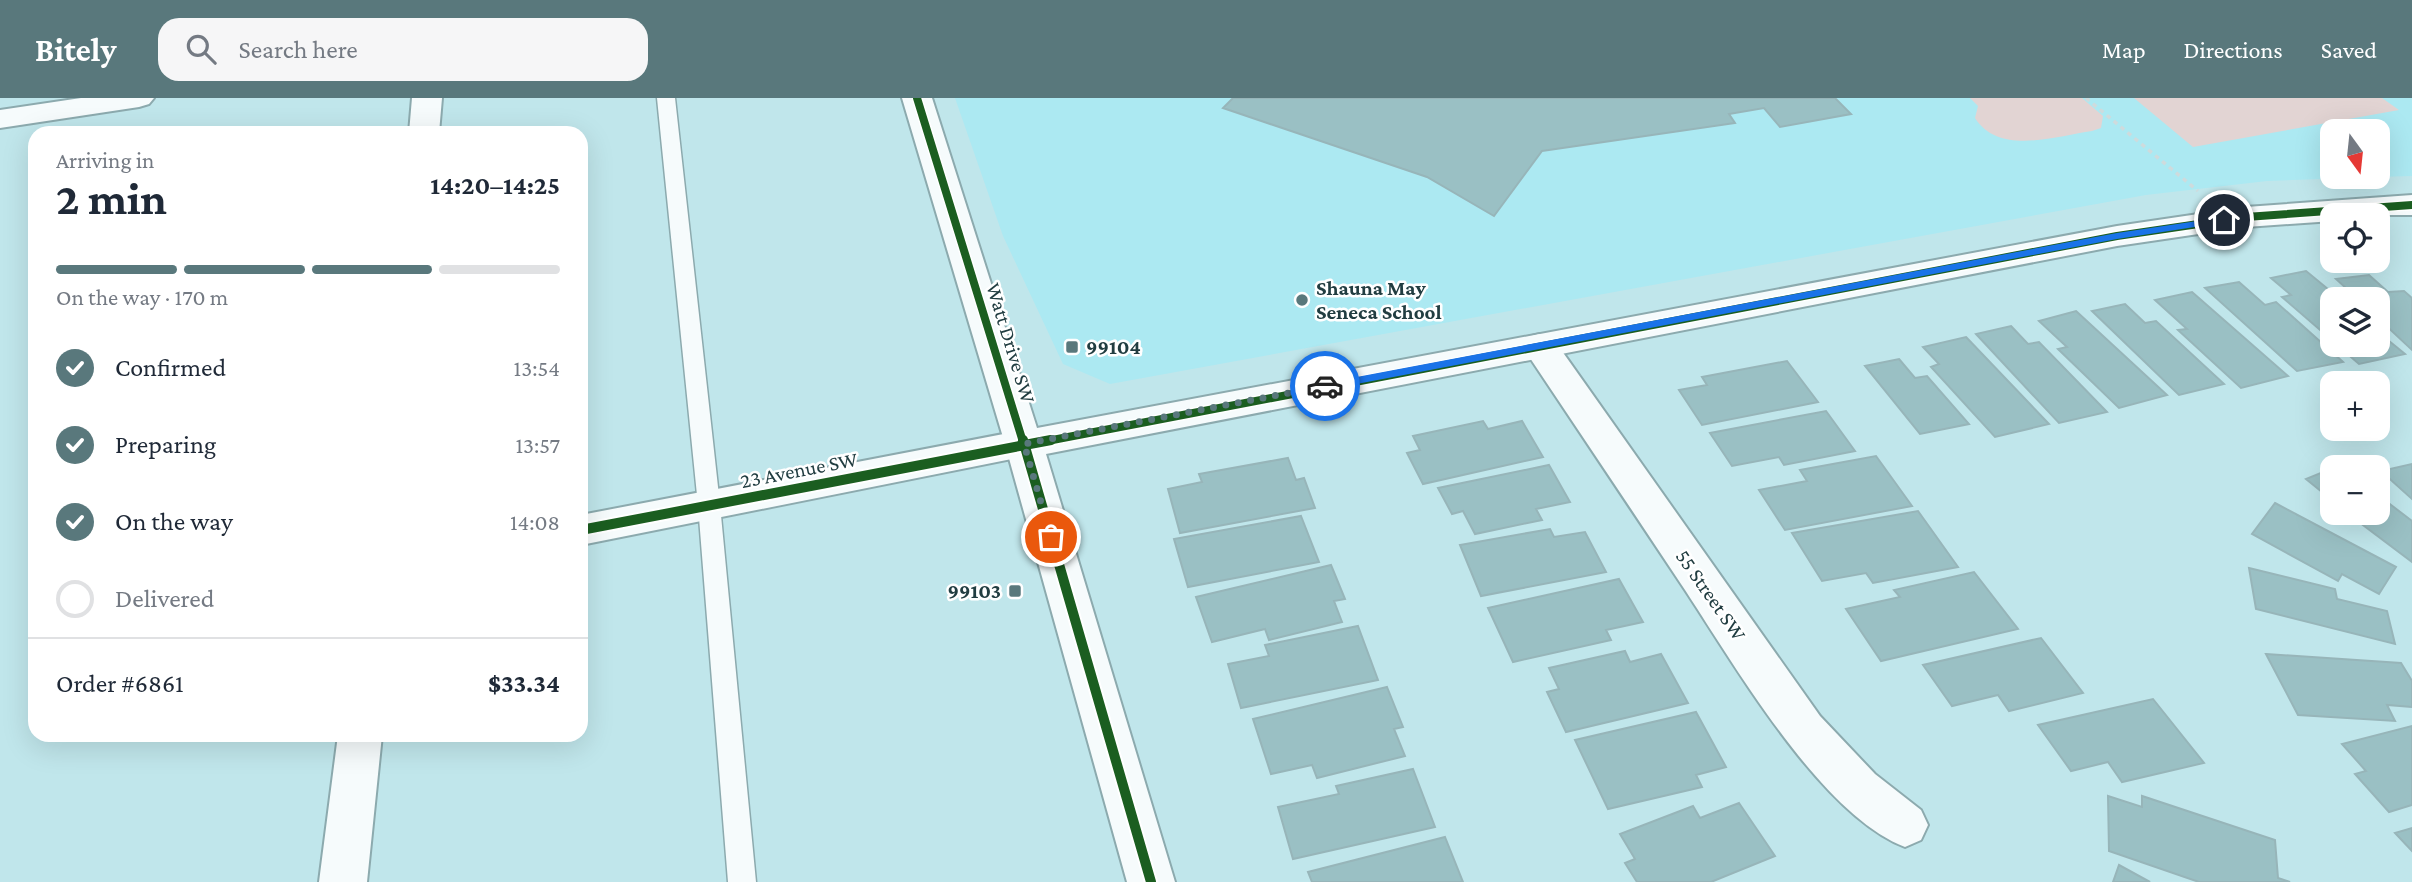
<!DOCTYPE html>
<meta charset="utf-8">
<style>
body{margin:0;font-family:"Crimson Pro",serif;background:#f6f6f7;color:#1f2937;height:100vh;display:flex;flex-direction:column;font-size:26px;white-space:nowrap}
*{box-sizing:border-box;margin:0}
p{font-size:23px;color:#747a83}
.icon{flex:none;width:38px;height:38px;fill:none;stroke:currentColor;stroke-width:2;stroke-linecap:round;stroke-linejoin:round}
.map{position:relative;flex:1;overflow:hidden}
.drawer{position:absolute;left:28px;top:28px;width:560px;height:616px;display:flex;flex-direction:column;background:#fff;border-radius:21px;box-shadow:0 7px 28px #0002}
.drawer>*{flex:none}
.needle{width:46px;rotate:165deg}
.buttons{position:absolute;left:2320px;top:21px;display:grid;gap:14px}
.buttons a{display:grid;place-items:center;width:70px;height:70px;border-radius:14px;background:#fff;box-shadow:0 7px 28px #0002;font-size:35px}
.pin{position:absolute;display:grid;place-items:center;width:60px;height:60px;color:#fff;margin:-30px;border:4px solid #fff;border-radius:50%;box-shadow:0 2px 7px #0007}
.courier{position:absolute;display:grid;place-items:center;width:70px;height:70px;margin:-35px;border:5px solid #1a73e8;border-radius:50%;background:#fff;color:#222;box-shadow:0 2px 9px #0007}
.headline em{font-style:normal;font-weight:700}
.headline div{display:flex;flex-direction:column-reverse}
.headline{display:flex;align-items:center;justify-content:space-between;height:119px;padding:0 28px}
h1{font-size:46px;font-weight:700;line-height:52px}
.bar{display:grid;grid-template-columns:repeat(4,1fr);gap:10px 7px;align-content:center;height:84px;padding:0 28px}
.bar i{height:9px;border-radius:5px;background:#e0e1e3}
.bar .current{background:#59787c}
.bar p{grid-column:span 4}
.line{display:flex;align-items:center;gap:18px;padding:0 28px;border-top:2px solid #e0e1e3}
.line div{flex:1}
ol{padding:0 28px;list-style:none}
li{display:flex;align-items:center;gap:21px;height:77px}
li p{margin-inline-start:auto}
li .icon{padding:7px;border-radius:50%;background:#59787c;color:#fff;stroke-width:4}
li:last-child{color:#747a83}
li i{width:38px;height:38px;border:4px solid #e0e1e3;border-radius:50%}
header{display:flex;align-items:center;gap:42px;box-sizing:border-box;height:98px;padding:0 35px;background:#59787c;color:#fff}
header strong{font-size:33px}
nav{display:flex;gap:38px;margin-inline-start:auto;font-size:24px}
.search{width:490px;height:63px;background:#f6f6f7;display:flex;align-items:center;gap:18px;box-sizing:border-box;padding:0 24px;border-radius:21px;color:#747a83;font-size:26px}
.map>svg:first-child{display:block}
.built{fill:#ace9f2}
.green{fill:#e2d4d3}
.building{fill:#9ac0c4;stroke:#97b5b9;stroke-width:2}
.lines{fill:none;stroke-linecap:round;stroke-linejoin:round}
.service-casing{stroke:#8caaae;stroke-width:3}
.minor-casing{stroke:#8caaae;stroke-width:4}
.tertiary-casing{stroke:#8caaae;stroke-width:4}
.path{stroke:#cedbdd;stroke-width:3.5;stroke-dasharray:4.5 4.5;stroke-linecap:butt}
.service{fill:#f6fbfc;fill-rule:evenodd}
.minor{fill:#f6fbfc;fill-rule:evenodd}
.tertiary{fill:#f6fbfc;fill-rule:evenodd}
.cycleway-far1-casing{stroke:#fff;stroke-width:11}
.cycleway-casing{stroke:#fff;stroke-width:14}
.cycleway-far1{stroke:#1b5e20;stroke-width:8}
.cycleway{stroke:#1b5e20;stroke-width:10}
.route{fill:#1a73e8}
.done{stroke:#59787c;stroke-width:7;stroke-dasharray:0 12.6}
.poi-dot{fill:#59787c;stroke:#fff;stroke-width:2.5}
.labels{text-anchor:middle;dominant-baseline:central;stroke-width:5;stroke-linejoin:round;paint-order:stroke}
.poi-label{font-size:21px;font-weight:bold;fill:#213d41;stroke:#fff;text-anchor:start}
.street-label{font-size:21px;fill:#213d41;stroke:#fff}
</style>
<header>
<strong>Bitely</strong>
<div class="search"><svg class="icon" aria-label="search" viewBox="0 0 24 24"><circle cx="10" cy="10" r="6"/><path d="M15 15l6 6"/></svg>Search here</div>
<nav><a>Map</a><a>Directions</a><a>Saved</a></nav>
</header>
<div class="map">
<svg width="2412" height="784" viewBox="0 0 2412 784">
<rect width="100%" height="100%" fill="#c0e6eb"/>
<path class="built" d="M955,0H2412V78L2378,79V33H2333V79H2377L2267,83L2146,97L1110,286L1063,266L1003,138Z"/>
<path class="green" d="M1970,0H2082L2103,18L2101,30L2092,33C2056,38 1999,58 1975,20L1978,8Z
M2134,0H2382L2399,12L2193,49Z"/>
<path class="building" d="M1233,0H1835L1851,16L1780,29L1764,10L1729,16L1735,25L1542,53L1494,118L1427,79L1223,10Z
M2306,173L2340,201H2333V243L2282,199L2291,197L2271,180Z
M2369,177L2388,194L2404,193L2412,200V252L2378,220V201H2358L2336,181Z
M2239,184L2265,207L2276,204L2343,264L2297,273L2205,190Z
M2192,194L2288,278L2241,290L2178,232L2187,231L2155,202Z
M2125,206L2145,225L2156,223L2224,286L2179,297L2092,213Z
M2076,213L2167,297L2119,310L2058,251L2067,249L2039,223Z
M2011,228L2028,246L2039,244L2107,314L2059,325L1976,236Z
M2378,234L2405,256L2359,266L2337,247H2378Z
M1966,239L2049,326L1995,339L1931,269L1939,266L1923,249Z
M1899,261L1915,280L1927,278L1969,326L1920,336L1865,268Z
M1787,263L1818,304L1702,327L1679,292L1707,287L1702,279Z
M1826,313L1855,353L1784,367L1779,359L1732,368L1710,335Z
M1483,323L1488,331L1522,323L1543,359L1423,386L1407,355L1420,352L1413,338Z
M1876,358L1912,408L1785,432L1759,392L1807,383L1800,372Z
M1288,360L1296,382L1304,380L1315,410L1180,435L1168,391L1202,384L1199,376Z
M2412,366V401L2381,373Z
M1549,367L1570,404L1536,411L1542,422L1475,436L1463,413L1452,416L1438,390Z
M2333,370V403L2306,381Z
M2378,397L2412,423V464L2347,415H2378Z
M2275,405L2396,469L2379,496L2342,476L2338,483L2252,436Z
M1918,413L1958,469L1873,485L1866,475L1822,483L1792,435Z
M1301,418L1319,464L1188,489L1174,441Z
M1550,431L1554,439L1585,434L1606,474L1481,498L1460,447Z
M1331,467L1345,501L1334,503L1342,524L1269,542L1265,531L1212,544L1196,499Z
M2249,470L2335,491L2337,501L2387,513L2395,546L2256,511Z
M1974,474L2018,531L1881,563L1846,511L1900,499L1894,492Z
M1619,481L1643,524L1606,532L1611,542L1513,564L1488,510Z
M1358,528L1378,582L1241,610L1228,566L1269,558L1265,547Z
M2041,540L2083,595L2009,613L1998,597L1952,608L1923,567Z
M1625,553L1630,564L1661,556L1688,605L1566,634L1547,594L1559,591L1549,570Z
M2266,556L2401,565L2412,583V609L2387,607L2395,623L2298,617Z
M1387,589L1403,629L1394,631L1405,658L1317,680L1312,667L1271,676L1253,621Z
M2153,601L2204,665L2122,684L2108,664L2071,673L2038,627Z
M1696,614L1726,669L1696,677L1702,689L1608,711L1575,642Z
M2412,628V707L2389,714L2355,676L2366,673L2342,646Z
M1413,671L1435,729L1293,761L1278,709L1339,696L1336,688Z
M2108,698L2142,709V698L2275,742L2278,780L2290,784H2199L2109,753Z
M1739,705L1775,758L1711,784H1637L1625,765L1635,761L1620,736L1693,708L1700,720Z
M2412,730V753L2395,735Z
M1445,739L1463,784H1312L1308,774Z
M2119,767L2150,784H2113Z"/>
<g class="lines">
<g class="service-casing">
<path id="service" d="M657,0H675L720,407L756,784H728L698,407Z"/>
</g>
<g class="minor-casing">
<path id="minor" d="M81,0H154L149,6L139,9L0,30V12Z
M412,0H442L439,35H409Z
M1540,236L1552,239L1820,618L1875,676L1921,712L1928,727L1921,742L1905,749C1819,716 1732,562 1681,486C1630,409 1579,333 1528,257L1522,248L1528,239Z
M1024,332L1037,336L1043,346L1037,356L581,447V417Z
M338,637H382L367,784H319Z"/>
</g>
<g class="tertiary-casing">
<path id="tertiary" d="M902,0H932L1037,330L2117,128L2246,109L2412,97V117H2333V123L2246,129L2117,148L1046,356L1175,784H1127L1005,346Z"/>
</g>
<path class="path" d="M2086,0L2198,93"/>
<use href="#service" class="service"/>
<use href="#minor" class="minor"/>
<use href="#tertiary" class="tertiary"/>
<g class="cycleway-far1-casing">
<path id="cycleway-far1" d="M917,0L1023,344
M1042,344L2117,138L2246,119L2412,107"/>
</g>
<g class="cycleway-casing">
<path id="cycleway" d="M1023,342L1151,784
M581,432L1051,342"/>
</g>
<use href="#cycleway-far1" class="cycleway-far1"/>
<use href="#cycleway" class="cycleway"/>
</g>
<path class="route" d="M2224,119L2227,124L2117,141L1325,292L1320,288L1325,285L2117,135Z"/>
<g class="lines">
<path class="done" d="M1051,439L1024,346L1325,288"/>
</g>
<g class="poi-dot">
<circle cx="1302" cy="202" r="7"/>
<rect x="1065" y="242" width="14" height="14" rx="3.5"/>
<rect x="1008" y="486" width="14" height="14" rx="3.5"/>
</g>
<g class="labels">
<g class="poi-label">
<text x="1316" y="190">Shauna May<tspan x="1316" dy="24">Seneca School</tspan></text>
<text x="1086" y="249">99104</text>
<text x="1001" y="493" text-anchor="end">99103</text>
</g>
<g class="street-label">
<text transform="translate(1011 245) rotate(73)">Watt Drive SW</text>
<text transform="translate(799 372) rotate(-11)">23 Avenue SW</text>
<text transform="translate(1711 497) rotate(55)">55 Street SW</text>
</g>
</g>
</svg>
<div class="buttons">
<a><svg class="needle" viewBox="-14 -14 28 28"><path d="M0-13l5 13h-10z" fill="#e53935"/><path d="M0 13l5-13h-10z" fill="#747a83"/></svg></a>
<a><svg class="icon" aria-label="locate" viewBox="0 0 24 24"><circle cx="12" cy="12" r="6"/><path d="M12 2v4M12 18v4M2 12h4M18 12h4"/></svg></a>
<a><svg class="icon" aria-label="layers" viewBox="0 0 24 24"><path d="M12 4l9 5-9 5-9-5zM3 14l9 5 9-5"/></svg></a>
<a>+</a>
<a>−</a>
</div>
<div class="pin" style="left:1051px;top:439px;background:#ea580c"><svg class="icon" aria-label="bag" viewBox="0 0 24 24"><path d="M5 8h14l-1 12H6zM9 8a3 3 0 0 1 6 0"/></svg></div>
<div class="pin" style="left:2224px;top:122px;background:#1f2937"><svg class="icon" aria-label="home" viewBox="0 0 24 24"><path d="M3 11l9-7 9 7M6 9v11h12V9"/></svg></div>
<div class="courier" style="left:1325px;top:288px"><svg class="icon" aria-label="car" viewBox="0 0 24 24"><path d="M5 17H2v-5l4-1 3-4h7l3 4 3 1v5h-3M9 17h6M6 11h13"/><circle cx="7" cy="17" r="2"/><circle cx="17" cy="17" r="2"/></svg></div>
<section class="drawer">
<div class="headline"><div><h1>2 min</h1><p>Arriving in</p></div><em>14:20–14:25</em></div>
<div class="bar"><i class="current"></i><i class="current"></i><i class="current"></i><i></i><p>On the way · 170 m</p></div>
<ol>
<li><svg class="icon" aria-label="check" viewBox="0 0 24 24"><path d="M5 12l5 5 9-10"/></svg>Confirmed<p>13:54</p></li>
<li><svg class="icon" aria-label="check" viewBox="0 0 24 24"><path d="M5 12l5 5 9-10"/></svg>Preparing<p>13:57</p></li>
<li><svg class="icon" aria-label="check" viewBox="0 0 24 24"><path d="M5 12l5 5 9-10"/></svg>On the way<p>14:08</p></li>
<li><i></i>Delivered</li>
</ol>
<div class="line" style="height:91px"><div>Order #6861</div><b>$33.34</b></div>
</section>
</div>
